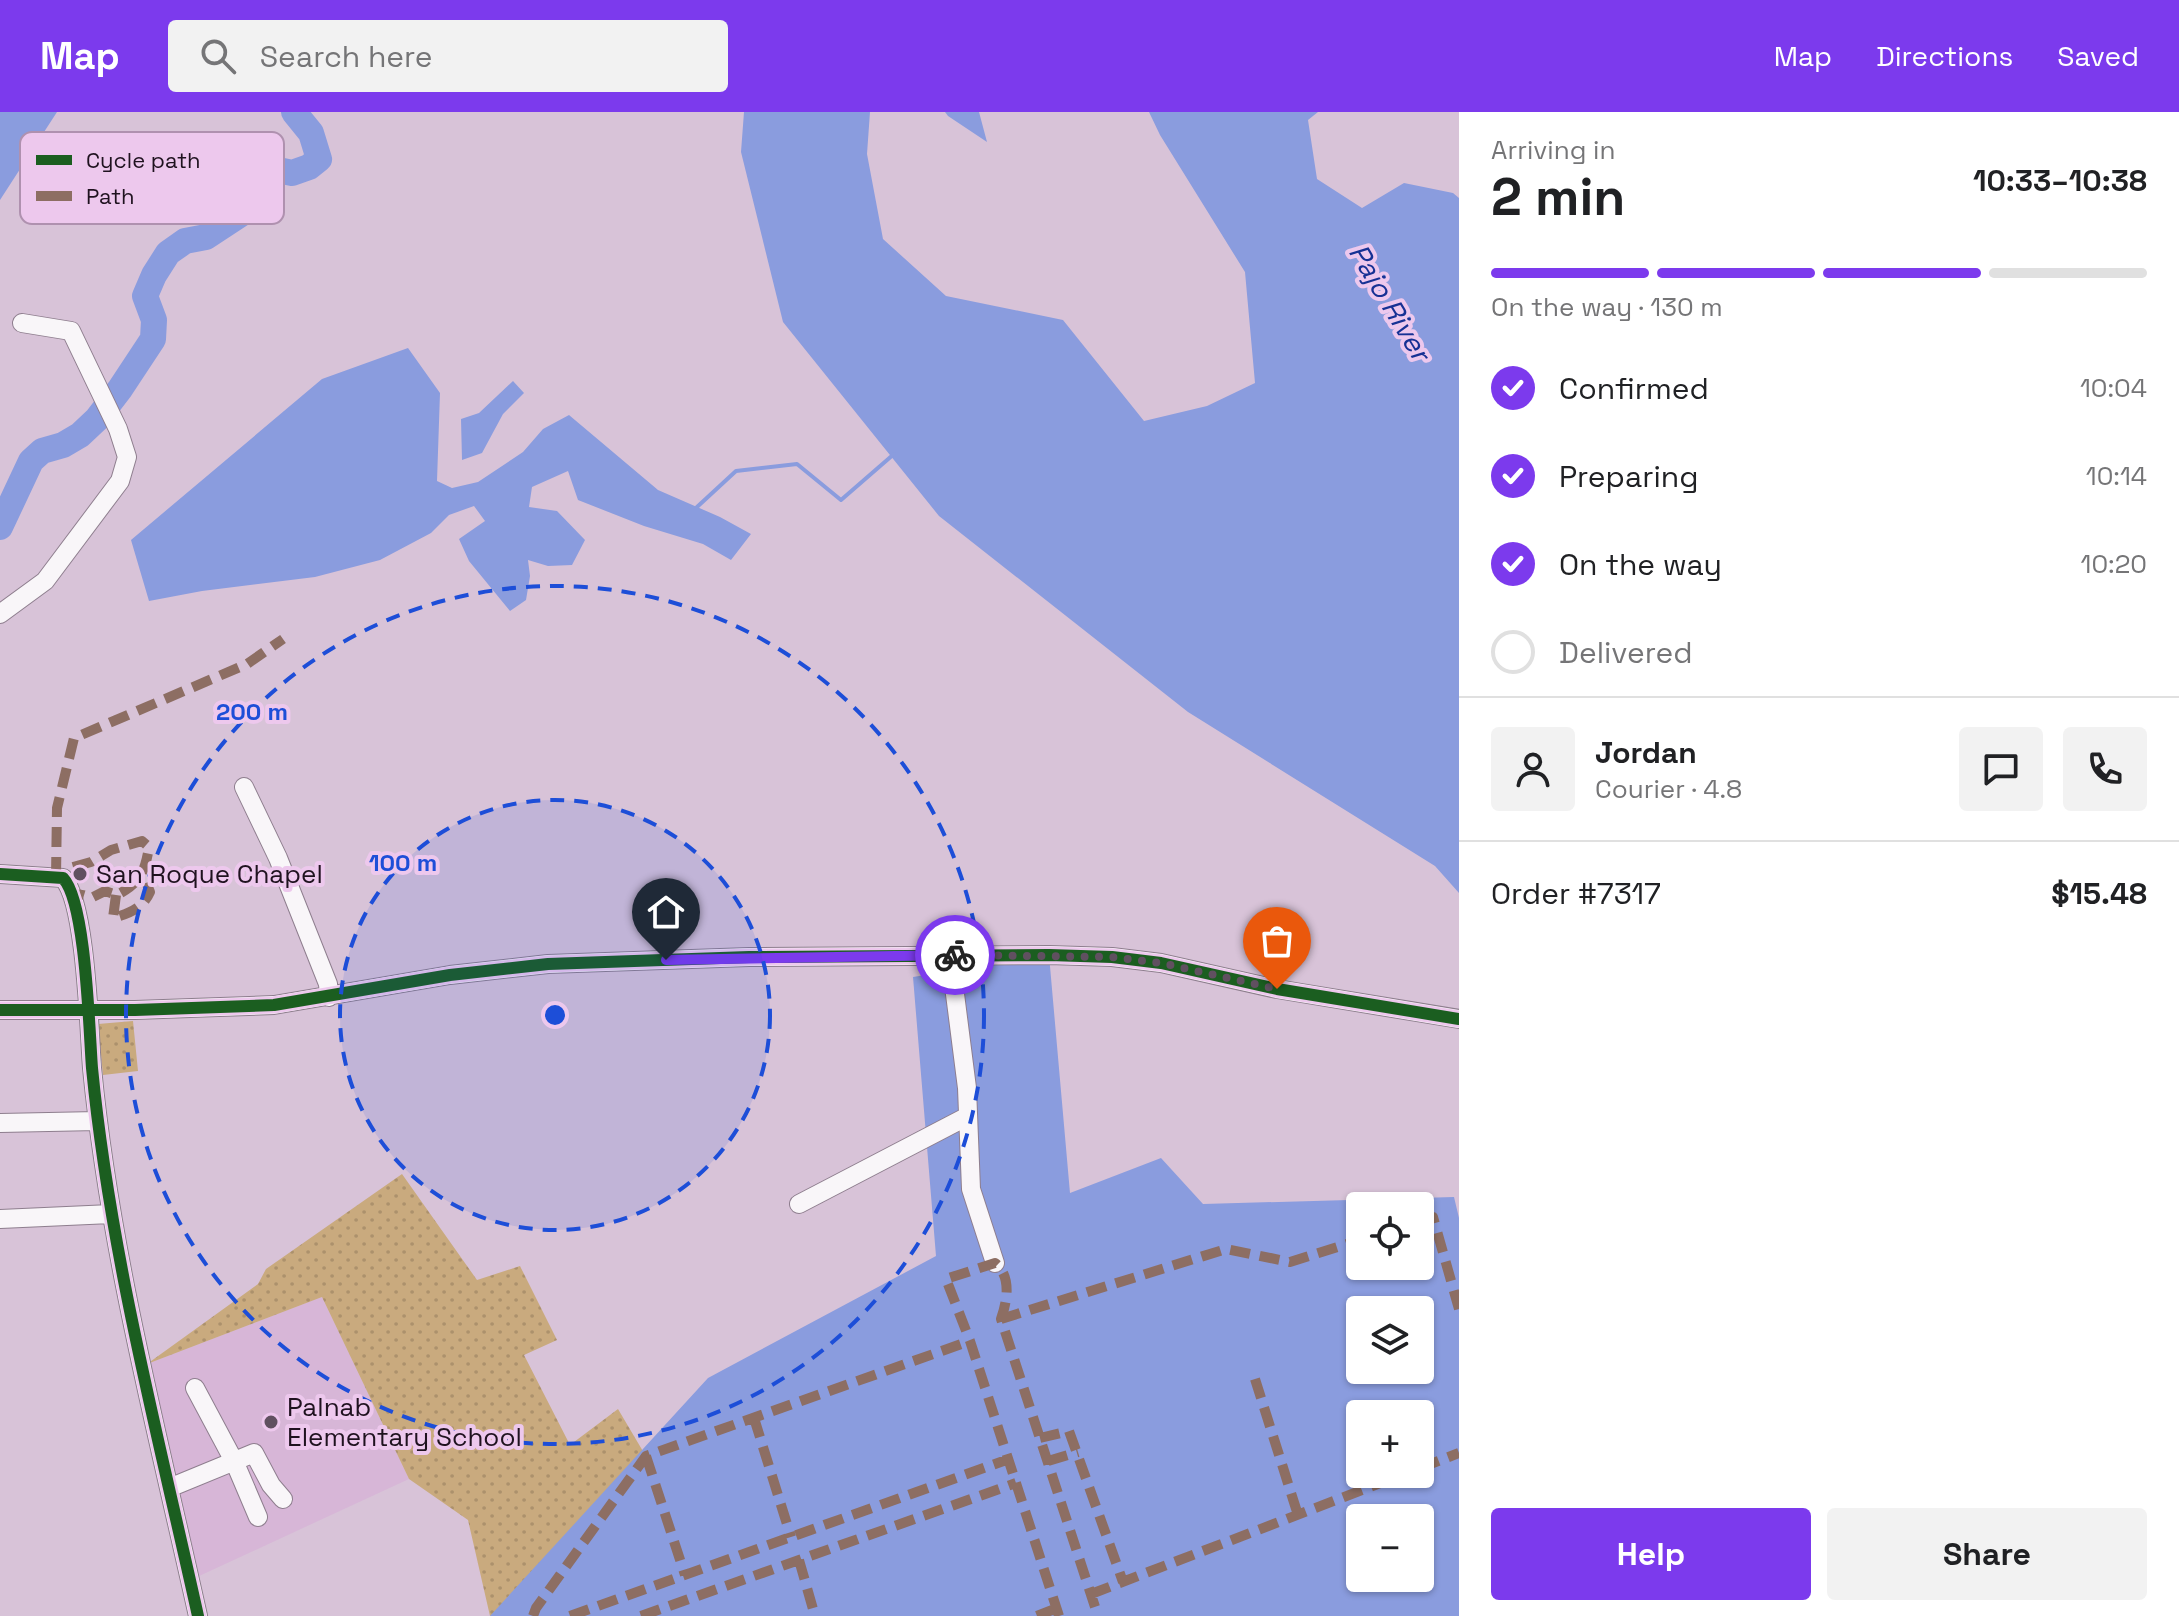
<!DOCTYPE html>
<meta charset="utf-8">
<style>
body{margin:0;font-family:"Space Grotesk",sans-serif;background:#f2f2f2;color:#202124;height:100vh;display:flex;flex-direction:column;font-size:30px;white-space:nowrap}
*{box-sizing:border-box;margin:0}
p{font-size:26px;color:#757577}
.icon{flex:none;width:44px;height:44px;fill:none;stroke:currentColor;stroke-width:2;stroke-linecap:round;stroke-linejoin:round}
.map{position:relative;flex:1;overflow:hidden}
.sheet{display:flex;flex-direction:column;background:#fff;width:720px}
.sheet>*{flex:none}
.controls{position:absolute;left:1346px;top:1080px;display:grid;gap:16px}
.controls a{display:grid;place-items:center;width:88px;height:88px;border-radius:8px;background:#fff;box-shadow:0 2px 6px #0004;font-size:40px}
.pin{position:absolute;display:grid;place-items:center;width:68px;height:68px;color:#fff;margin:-82px -34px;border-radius:50% 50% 50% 0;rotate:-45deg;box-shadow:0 0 8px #0007}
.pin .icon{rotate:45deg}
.courier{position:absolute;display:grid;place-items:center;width:80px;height:80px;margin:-40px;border:6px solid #7c3aed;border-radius:50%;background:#fff;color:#222;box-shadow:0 2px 10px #0007}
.headline em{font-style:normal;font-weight:800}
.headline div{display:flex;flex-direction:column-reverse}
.headline{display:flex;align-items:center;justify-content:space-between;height:136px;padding:0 32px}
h1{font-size:52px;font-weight:800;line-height:60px}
.bar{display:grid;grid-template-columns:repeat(4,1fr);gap:12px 8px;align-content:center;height:96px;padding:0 32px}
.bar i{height:10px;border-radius:6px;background:#e0e0e0}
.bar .on{background:#7c3aed}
.bar p{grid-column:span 4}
.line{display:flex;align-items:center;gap:20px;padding:0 32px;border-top:2px solid #e0e0e0}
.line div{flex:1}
.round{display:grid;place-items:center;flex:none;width:84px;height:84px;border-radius:8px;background:#f2f2f2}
ol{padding:0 32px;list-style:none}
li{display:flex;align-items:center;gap:24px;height:88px}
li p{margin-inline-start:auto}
li .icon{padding:8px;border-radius:50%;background:#7c3aed;color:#fff;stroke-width:4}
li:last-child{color:#757577}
li i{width:44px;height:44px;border:4px solid #e0e0e0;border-radius:50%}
.action{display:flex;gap:16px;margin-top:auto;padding:16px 32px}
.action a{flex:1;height:92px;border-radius:8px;background:#7c3aed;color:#fff;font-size:32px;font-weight:800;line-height:92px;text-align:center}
.action a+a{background:#f2f2f2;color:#202124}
header{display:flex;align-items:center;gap:48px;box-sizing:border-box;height:112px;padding:0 40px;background:#7c3aed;color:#fff}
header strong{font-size:38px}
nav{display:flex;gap:44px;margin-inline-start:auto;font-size:28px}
.search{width:560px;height:72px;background:#f2f2f2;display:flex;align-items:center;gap:20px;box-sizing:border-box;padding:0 28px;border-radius:8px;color:#757577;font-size:30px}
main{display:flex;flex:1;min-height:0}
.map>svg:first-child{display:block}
.built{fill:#d7b6d7}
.grass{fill:url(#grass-dots)}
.water{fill:#8a9cde;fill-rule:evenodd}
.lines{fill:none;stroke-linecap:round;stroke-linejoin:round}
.stream{stroke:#8a9cde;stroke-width:4}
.river{stroke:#8a9cde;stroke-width:26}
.minor-casing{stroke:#8e7e8e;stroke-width:20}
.minor{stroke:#f9f6f9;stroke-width:18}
.quiet{stroke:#8d6e63;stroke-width:10;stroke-dasharray:20 10;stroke-linecap:butt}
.cycleway-casing{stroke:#edc8ed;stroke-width:17}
.cycleway{stroke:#1b5e20;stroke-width:12}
.done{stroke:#605060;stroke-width:8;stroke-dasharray:0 14.4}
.route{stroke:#7c3aed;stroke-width:10}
.ring{fill:none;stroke:#1d4ed8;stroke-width:4;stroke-dasharray:14 10}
.poi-dot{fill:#605060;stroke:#edc8ed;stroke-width:3}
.labels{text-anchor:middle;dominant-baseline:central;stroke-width:8;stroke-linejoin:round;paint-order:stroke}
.poi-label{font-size:26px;fill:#1f121f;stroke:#edc8ed;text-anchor:start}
.water-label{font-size:28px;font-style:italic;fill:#163194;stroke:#edc8ed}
.key{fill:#edc8ed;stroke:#af91af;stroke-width:2}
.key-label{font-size:22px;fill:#1f121f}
.centre{fill:#1d4ed8;stroke:#edc8ed;stroke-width:4}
.ring-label{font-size:24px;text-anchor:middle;font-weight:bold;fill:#1d4ed8;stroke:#edc8ed;stroke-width:8;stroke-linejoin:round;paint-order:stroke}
</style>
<header>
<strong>Map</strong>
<div class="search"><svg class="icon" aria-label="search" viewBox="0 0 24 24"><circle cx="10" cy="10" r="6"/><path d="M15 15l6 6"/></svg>Search here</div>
<nav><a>Map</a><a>Directions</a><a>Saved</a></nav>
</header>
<main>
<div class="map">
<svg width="1459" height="1504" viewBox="0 0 1459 1504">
<defs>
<pattern id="grass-dots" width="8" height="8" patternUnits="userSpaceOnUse" patternTransform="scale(2)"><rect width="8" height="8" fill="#c9aa7e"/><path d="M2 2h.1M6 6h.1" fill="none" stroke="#ac916c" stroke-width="1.8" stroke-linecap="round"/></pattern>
</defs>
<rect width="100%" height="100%" fill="#d8c3d8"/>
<path class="built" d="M322,1185L409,1367L197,1465L147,1252Z"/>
<path class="grass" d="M133,909L138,959L103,963L98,912Z
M402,1062L477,1168L520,1154L557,1228L524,1243L570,1333L618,1297L644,1341L549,1504H490L468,1408L409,1367L322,1185L147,1252L258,1172L266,1157Z"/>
<path class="water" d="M0,0H57L0,88Z
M744,0H870L867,42L883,127L946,184L1063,208L1144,309L1207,294L1255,271L1245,160L1160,23L1149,0H1318L1308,8L1317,67L1362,96L1404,71L1453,81L1459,86V781L1435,754L1188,600L939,404L783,210L741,40Z
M945,0H979L987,30L948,4Z
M408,236L440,281L437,369L452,376L478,370L523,340L543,317L569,303L658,378L720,405L751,422L731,448L703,432L644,414L578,388L568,359L532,375L529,395L557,399L585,428L572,453L548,454L528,448L530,464L526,488L510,499L469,449L459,427L485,409L474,394L449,403L431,421L380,448L315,465L202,479L149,489L131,428L322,267Z
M513,269L524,281L503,302L482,341L462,348L461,307L479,301Z
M1049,843L1070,1081L1161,1046L1203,1092L1454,1085L1459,1106V1504H490L708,1266L936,1144L913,865ZM1360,1094H1420V1154H1360ZM1360,1198H1420V1258H1360ZM1360,1302H1420V1362H1360ZM1360,1406H1420V1466H1360Z"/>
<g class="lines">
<path class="stream" d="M697,395L736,359L797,352L841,388L894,342"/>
<path class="river" d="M0,415L31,349L42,339L63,333L80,323L97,307L120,277L153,227L154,208L145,184L154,163L168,141L185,129L206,125L241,102L250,66L269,56L292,61L309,55L319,47L311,21L294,0"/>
<g class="minor-casing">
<path id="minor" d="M0,502L45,469L120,369L127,345L118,317L71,219L22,211
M244,675L278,746L328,872L329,885
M0,762L63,766C86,790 89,917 92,956C110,1141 158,1323 198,1504
M950,843L967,976L971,1077L995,1151
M0,898H135L274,893L450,863L548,852L749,845L1049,843L1112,845L1161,851L1277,877L1459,907
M0,1011L97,1009
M799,1092L968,1004
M0,1107L111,1102
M195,1276L235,1351L258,1405
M169,1376L254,1341L271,1373L283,1387"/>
</g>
<use href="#minor" class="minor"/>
<path class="quiet" d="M73,755L91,750L111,738L142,729L149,735C145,760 140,771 117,783L105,779L91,786C84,783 81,782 73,782H78
M56,765L57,696L74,626L247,552L283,527
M116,783L113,806C130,801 143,796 150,780L143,762
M1420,1109L1433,1105L1459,1197
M1001,1207L1226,1137L1290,1150L1360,1128
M1255,1267L1298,1403
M754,1306L791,1425
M1040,1326L1069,1319L1123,1470
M646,1344L685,1463
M1048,1349L1078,1340
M1420,1356L1459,1341
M799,1448L815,1504
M1091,1482L1404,1362
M533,1504L536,1496L646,1344L970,1229
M570,1504L1009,1347
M641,1504L1016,1371
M1037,1504L1057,1496
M1059,1504L970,1229L946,1167L995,1151C1012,1164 1007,1190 1001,1207L1098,1504"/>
<g class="cycleway-casing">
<path id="cycleway" d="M0,762L63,766C86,790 89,917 92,956C110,1141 158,1323 198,1504
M0,898H135L274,893L450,863L548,852L749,845L1049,843L1112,845L1161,851L1277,877L1459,907"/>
</g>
<use href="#cycleway" class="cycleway"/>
</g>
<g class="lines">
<path class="done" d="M955,843L1112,845L1161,851L1277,877"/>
<path class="route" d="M666,848L955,843"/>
</g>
<circle cx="555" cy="903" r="215" fill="#1d4ed8" fill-opacity=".12"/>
<g class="ring">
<circle cx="555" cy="903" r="215"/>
<circle cx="555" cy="903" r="429"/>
</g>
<g class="poi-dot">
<circle cx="80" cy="762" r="8"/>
<circle cx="271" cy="1310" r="8"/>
</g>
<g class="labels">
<g class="poi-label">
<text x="96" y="762">San Roque Chapel</text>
<text x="287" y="1295">Palnab<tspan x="287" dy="30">Elementary School</tspan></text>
</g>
<g class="water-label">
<text transform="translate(1390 190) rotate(59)">Pajo River</text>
</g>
</g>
<rect x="20" y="20" width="264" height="92" rx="12" class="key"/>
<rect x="36" y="43" width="36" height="10" fill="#1b5e20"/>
<rect x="36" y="79" width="36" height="10" fill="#8d6e63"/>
<g class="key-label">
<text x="86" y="56">Cycle path</text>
<text x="86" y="92">Path</text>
</g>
<circle cx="555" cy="903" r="12" class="centre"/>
<g class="ring-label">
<text x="252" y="608">200 m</text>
<text x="403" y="759">100 m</text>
</g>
</svg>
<div class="controls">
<a><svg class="icon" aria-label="locate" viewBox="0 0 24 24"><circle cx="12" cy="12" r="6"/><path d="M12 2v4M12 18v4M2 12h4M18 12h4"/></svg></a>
<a><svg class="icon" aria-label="layers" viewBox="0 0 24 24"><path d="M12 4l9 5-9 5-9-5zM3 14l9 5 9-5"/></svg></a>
<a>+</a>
<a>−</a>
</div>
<div class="pin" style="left:1277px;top:877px;background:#ea580c"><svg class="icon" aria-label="bag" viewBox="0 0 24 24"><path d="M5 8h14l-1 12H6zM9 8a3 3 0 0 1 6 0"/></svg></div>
<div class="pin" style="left:666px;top:848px;background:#1f2937"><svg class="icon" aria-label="home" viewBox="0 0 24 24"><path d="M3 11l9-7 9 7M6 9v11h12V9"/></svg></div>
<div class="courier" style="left:955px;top:843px"><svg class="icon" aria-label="bike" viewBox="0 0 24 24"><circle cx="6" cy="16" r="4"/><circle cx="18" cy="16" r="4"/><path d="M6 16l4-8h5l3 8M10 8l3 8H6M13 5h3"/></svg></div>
</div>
<section class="sheet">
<div class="headline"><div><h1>2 min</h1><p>Arriving in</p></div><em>10:33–10:38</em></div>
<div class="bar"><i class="on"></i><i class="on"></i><i class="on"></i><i></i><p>On the way · 130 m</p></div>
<ol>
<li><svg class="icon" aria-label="check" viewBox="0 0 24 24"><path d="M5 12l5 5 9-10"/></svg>Confirmed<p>10:04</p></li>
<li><svg class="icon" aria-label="check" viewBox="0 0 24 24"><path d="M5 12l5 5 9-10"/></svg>Preparing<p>10:14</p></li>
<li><svg class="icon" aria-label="check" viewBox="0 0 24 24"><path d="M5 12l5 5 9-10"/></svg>On the way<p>10:20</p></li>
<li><i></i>Delivered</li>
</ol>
<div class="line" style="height:144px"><a class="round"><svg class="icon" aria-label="person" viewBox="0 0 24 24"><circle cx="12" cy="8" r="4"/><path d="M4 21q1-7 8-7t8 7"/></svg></a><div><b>Jordan</b><p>Courier · 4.8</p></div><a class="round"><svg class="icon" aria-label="chat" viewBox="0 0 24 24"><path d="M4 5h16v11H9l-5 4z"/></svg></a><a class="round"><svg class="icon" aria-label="phone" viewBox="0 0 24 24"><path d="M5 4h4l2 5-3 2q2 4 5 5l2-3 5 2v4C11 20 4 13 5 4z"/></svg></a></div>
<div class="line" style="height:104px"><div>Order #7317</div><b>$15.48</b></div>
<div class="action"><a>Help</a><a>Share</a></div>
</section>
</main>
